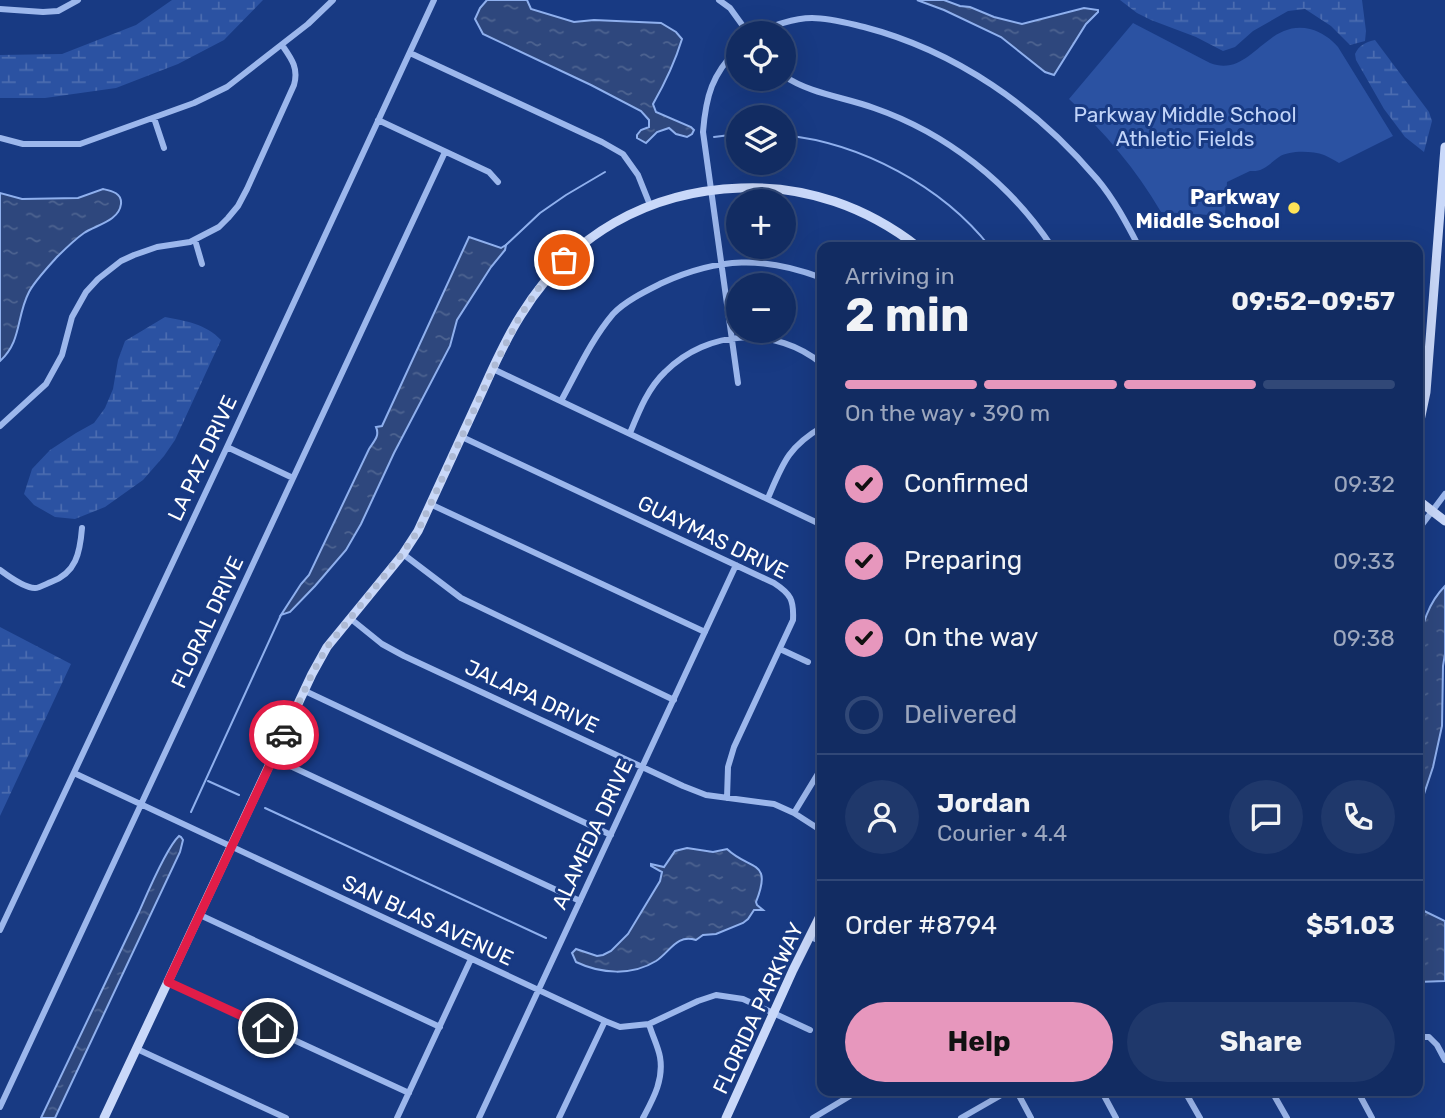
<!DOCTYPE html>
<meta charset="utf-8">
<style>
body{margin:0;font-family:Rubik,sans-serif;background:#1f386b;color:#f1f3f6;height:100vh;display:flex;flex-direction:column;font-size:26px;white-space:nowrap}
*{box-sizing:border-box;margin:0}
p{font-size:23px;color:#9ca7be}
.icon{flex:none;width:38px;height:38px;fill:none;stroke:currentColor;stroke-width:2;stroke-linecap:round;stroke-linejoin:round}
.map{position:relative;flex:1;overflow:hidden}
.sheet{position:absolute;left:817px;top:242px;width:606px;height:854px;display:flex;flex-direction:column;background:#122c62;border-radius:14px;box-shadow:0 7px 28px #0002,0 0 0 2px #314877}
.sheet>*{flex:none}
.fabs{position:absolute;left:726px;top:21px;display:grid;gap:14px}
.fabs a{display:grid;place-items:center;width:70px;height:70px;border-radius:50%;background:#122c62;box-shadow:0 7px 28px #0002,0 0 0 2px #314877;font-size:35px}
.pin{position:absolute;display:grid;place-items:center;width:60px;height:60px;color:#fff;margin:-30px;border:4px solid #fff;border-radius:50%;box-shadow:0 2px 7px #0007}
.courier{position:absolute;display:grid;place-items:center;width:70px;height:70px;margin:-35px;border:5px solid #e11d48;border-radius:50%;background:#fff;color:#222;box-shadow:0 2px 9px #0007}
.summary em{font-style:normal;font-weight:700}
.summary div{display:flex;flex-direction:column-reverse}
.summary{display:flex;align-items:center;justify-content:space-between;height:119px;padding:0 28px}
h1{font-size:46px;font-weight:700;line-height:52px}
.bar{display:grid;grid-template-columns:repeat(4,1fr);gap:10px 7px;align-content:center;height:84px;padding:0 28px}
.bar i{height:9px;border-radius:5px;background:#314877}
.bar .active{background:#e797bd}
.bar p{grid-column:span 4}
.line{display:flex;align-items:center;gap:18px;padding:0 28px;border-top:2px solid #314877}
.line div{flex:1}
.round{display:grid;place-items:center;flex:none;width:74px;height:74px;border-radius:37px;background:#1f386b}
ol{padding:0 28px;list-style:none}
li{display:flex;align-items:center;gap:21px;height:77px}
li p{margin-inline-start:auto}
li .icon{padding:7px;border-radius:50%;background:#e797bd;color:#111;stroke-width:4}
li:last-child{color:#9ca7be}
li i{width:38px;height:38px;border:4px solid #314877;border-radius:50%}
.cta{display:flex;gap:14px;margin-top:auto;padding:14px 28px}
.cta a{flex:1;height:80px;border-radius:42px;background:#e797bd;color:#111;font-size:28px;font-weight:700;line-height:80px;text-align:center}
.cta a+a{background:#1f386b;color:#f1f3f6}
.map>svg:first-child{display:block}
.wetland{fill:url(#wetland-marsh)}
.park{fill:#2b52a2}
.water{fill:url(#water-ripples);stroke:#8fb0ee;stroke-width:2}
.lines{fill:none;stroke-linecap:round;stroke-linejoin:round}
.stream{stroke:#8fb0ee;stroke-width:2}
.street{stroke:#9cb7ec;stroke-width:6}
.secondary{stroke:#c9d8f9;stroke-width:9}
.done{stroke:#aebad4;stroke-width:7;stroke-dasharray:0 12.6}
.route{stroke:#e11d48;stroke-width:9}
.poi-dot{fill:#ffe357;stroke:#183a83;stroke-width:2.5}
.labels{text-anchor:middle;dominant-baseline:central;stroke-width:6;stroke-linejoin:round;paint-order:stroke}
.park-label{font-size:21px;fill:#c1d4f9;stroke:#183a83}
.poi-label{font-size:21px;font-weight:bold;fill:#fff;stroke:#183a83;text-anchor:end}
.street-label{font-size:21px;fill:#fff;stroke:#183a83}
</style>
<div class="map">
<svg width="1445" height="1118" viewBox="0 0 1445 1118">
<defs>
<pattern id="wetland-marsh" width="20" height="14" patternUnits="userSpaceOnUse" patternTransform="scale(1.75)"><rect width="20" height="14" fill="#2b52a2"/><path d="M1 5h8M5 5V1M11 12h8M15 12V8" fill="none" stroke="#4b6cb0"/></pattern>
<pattern id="water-ripples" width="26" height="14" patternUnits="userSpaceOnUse" patternTransform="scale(1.75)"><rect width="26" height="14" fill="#2e477d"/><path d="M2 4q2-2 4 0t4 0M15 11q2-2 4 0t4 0" fill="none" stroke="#4d6390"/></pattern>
</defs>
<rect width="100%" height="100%" fill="#183a83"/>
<path class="wetland" d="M172,0H263L224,40L178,64L116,88L45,98H0V55L62,54L136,25Z
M1120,0H1362L1366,31L1365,41L1350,45L1331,26L1305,9L1288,11L1253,31L1235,47L1223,51L1196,37L1151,20L1137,13Z
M1375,40L1429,112L1432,121L1424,152L1405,137L1384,109L1356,60L1355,54C1359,45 1366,42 1375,40Z
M165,317C186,321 206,324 221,340L175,440L164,456L143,480L105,507L75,519L55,517L34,505L24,494L32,469L50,450L76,433L94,423L105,408L113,389L118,360L125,341Z
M0,627L71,664L0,816Z"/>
<path class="park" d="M1133,23L1210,63C1251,79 1265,19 1310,29C1322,32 1331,39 1338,47L1393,136L1339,163C1334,160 1329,157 1324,155C1312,151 1290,150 1279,157C1269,164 1264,172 1250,171L1227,182L1225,216L1161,212C1136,169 1105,133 1069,99Z"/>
<path class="water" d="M487,0H527L531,9L574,22L594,20L661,23L676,32L682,39C675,62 665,83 653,104L656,112L691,127L694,130L692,134L687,137L676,134L669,128L657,132L646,143L637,138V135L641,130L649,127V120L641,111L591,85L483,34L475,19L480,8Z
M917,0H944L960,6L970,7L994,17L1022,24L1084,8L1098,10V12L1086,24L1054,75L1045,72L1001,37L944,10Z
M103,189C112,191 122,193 121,204C119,221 96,225 84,233C74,240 64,250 56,258C48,267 34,282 29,292C16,317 22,341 0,361V193L22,199L78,198Z
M469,237L501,248L506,245L505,250L491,267L457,320L450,346L394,453L361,524L346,550L315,586L290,612L281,615L301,584L309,575L369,449C374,441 380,436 376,427L382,426Z
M1445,586V654L1443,666L1442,726L1433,767L1418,812V648C1422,625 1428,603 1445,586Z
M179,836L181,837L183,840L180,852L55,1118H41C74,1049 106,981 139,912C147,894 166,848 179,836Z
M687,848L713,852L727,849C750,871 773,859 756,902L757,905L763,910H754L748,919L743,923L716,934L703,935L696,940C676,934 671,951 656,961C632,976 601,974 576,962L572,953L576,949L597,956L603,955L611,951L628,934L660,881L662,872L651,866V864L664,867L675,851Z
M1418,908L1445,921V981L1418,982Z"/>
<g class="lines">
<path class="stream" d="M784,135C861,143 942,186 990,247
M714,137L738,134
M506,245L540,213L566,195L605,172
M208,781L239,795
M265,808L546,938
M191,812L281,615"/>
<path class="street" d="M719,0L730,8L748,33
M0,9L43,12L58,11L78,0
M756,33C773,26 793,18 812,18C830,18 847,23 864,27C956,51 1036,107 1097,179C1114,199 1127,224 1139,247
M410,53L602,142L623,154L638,175L650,205
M784,76C811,94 844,97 874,108C946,133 1010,183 1052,247
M154,118L164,148
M378,120L489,172L498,182
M0,138L23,144H80L194,103L227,87L308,24L333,0
M195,240L202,264
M493,369L822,525
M738,383L703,132C706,95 712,75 738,48
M561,401C577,372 591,340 613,314C625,301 646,291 662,283C719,257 764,256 822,278
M0,426L46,384L62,355L72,317L86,292L98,279L121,261L134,255L157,247L190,242L219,227L228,218L238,206L247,189L294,85C299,68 291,58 282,45
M630,433C639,411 648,388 665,372C708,329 776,326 822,364
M462,437L774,583C791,594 794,600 793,620L734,747L728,767L727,798
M227,447L293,478
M768,498C783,463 788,447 822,427
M430,504L705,632
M1418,530L1445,494
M403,554L461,598L674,700
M0,570C8,576 25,588 35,588C39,588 46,584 51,582C76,573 80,553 82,528
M351,619L382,644L404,656L683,786L706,795L774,804L794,813L822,831
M780,649L808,662
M305,691L611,835
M273,758L580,901
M74,773L605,1021L620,1027L649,1024L698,1001L716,995L743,999L810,1030
M794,813L822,767
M200,915L440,1027
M0,930L227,447L434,0
M811,937L822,942
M168,982L409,1093
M1418,1037H1429L1437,1045L1445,1060
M137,1049L286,1118
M1016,1090L1031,1118
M1101,1090L1116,1118
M1184,1090L1200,1118
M1271,1090L1287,1118
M1357,1090L1372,1118
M0,1107L445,152
M397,1118L471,959
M479,1118L736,565
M559,1118L605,1021
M643,1118C653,1099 664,1080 660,1057C658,1046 652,1035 649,1024
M813,1118L860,1090
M961,1118L1010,1090"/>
<path class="secondary" d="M1418,430L1426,392L1445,147
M1418,500L1445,521
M104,1118L312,674L327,647L403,554L418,531C437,489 457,447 476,405C490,375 503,343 521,315C570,235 648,191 741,188C805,185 867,207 918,247
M726,1118L793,970L822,912"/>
</g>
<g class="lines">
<path class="done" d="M284,735L312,674L327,647L402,554L418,531L493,369L520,316L542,283L564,260"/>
<path class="route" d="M268,1028L168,982L284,735"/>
</g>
<circle class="poi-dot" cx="1294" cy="208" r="7"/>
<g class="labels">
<g class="park-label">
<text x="1185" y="114">Parkway Middle School<tspan x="1185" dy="24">Athletic Fields</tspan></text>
</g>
<g class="poi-label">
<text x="1280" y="196">Parkway<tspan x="1280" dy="24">Middle School</tspan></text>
</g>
<g class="street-label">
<text transform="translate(202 458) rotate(-65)">LA PAZ DRIVE</text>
<text transform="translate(713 537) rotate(26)">GUAYMAS DRIVE</text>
<text transform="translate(207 622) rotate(-65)">FLORAL DRIVE</text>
<text transform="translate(532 696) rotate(25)">JALAPA DRIVE</text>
<text transform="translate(592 834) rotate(-65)">ALAMEDA DRIVE</text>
<text transform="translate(428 920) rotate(25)">SAN BLAS AVENUE</text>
<text transform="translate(758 1008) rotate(-65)">FLORIDA PARKWAY</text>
</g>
</g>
</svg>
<div class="fabs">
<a><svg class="icon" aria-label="locate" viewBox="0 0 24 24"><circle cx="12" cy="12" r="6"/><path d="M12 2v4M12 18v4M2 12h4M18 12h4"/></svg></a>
<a><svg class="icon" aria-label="layers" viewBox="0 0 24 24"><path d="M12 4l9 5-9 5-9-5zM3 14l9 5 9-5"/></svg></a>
<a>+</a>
<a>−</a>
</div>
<div class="pin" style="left:564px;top:260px;background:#ea580c"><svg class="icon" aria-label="bag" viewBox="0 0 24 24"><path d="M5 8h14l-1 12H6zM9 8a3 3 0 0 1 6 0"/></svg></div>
<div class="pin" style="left:268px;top:1028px;background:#1f2937"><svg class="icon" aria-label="home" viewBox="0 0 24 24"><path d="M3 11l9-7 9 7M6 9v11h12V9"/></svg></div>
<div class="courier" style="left:284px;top:735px"><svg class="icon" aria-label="car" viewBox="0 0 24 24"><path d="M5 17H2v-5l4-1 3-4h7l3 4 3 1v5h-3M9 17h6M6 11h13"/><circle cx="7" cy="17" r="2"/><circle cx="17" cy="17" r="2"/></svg></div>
<section class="sheet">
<div class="summary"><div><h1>2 min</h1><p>Arriving in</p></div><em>09:52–09:57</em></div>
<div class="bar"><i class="active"></i><i class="active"></i><i class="active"></i><i></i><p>On the way · 390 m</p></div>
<ol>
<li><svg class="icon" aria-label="check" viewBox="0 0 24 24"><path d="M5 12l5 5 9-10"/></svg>Confirmed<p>09:32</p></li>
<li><svg class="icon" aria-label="check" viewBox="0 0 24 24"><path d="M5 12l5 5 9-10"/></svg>Preparing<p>09:33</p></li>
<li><svg class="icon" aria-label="check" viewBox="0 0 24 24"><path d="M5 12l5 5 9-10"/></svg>On the way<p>09:38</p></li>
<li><i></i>Delivered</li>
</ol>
<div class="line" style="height:126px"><a class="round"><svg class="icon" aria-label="person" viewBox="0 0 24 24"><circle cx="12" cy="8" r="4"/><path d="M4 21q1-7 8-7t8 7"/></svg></a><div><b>Jordan</b><p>Courier · 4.4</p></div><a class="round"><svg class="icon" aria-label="chat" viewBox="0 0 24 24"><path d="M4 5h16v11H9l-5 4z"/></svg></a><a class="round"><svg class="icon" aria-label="phone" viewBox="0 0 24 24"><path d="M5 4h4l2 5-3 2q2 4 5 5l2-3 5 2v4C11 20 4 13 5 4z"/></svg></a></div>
<div class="line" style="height:91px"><div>Order #8794</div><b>$51.03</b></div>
<div class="cta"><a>Help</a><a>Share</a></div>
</section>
</div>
